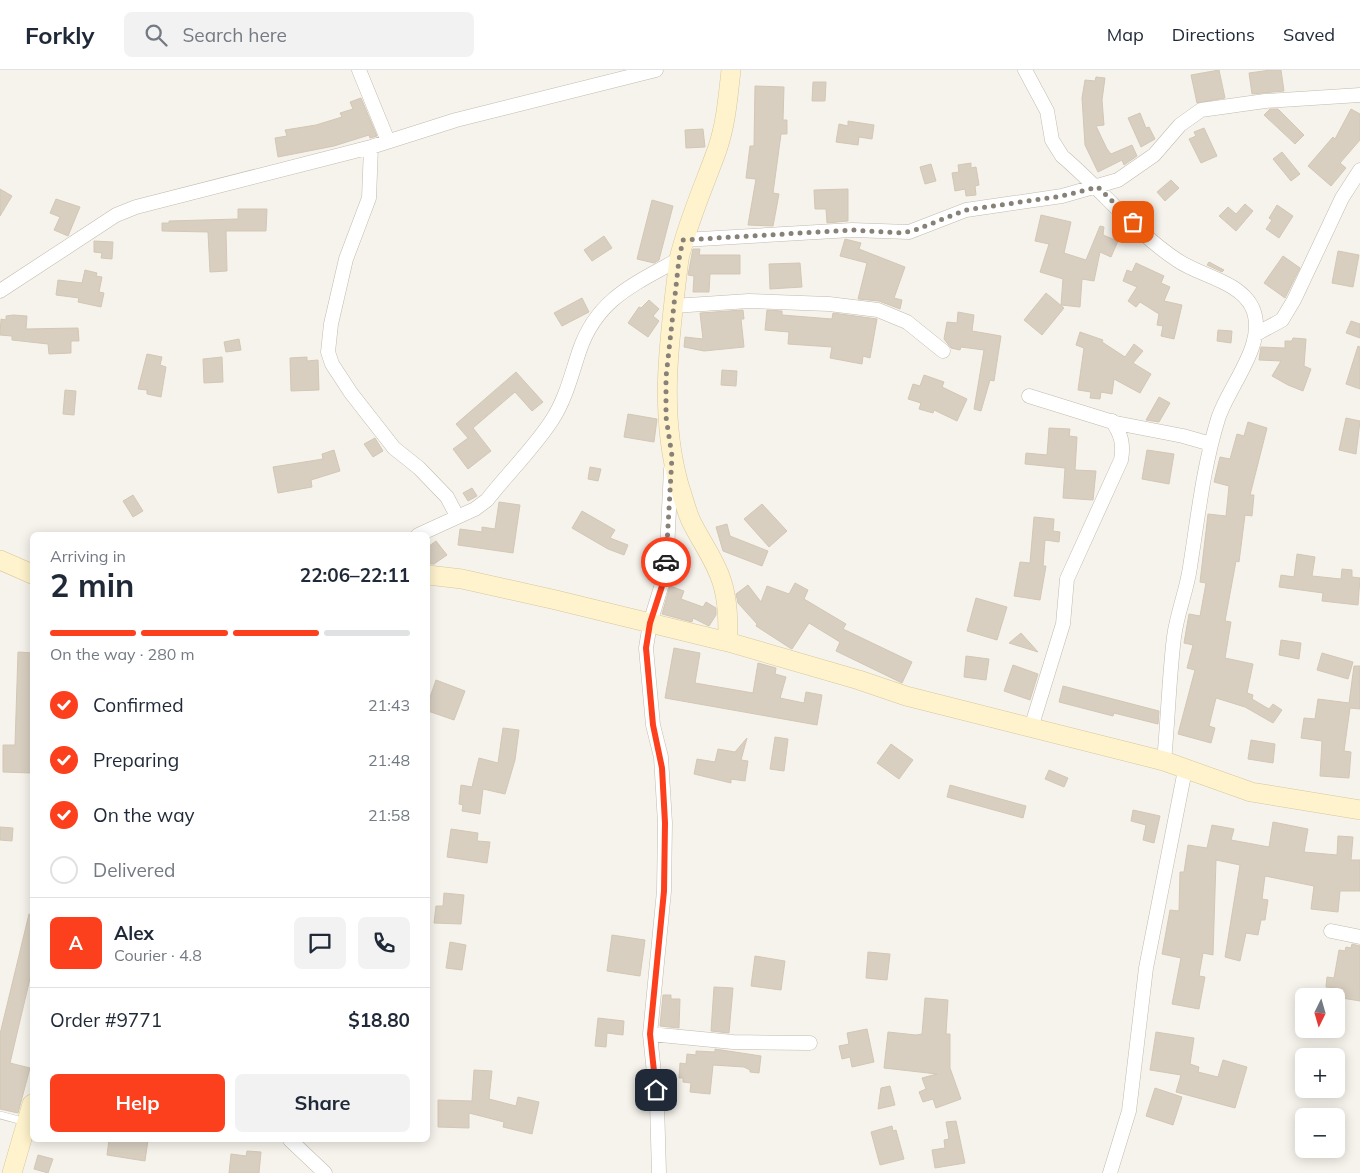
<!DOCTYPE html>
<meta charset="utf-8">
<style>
body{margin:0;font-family:Mulish,sans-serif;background:#f2f2f3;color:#1f2937;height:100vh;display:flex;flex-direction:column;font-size:19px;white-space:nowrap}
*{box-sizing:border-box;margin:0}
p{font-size:16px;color:#747a83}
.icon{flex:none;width:28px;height:28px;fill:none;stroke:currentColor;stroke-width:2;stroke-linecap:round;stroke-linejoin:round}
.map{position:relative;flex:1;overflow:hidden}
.side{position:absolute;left:30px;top:462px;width:400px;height:610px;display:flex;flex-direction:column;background:#fff;border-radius:8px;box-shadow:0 2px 12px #0003}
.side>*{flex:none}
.needle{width:32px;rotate:185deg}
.buttons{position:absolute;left:1295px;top:918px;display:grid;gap:10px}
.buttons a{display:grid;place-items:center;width:50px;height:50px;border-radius:8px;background:#fff;box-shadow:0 2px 12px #0003;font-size:25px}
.pin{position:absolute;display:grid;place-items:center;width:42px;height:42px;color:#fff;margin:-21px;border-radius:10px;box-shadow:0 2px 8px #0006}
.courier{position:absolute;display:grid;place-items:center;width:50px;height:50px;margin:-25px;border:4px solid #fc3f1d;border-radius:50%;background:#fff;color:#222;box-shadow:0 1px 6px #0007}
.head em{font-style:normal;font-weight:700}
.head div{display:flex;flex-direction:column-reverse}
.head{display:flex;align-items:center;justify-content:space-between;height:85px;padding:0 20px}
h1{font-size:32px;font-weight:700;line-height:38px}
.bar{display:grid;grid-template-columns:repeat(4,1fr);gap:8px 5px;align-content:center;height:60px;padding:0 20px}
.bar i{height:6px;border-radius:4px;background:#e0e1e3}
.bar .current{background:#fc3f1d}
.bar p{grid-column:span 4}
.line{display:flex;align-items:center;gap:12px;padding:0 20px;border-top:1px solid #e0e1e3}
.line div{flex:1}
.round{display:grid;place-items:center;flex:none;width:52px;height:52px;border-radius:8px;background:#f2f2f3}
ol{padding:0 20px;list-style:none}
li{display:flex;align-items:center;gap:15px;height:55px}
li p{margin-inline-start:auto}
li .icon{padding:5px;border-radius:50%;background:#fc3f1d;color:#fff;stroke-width:4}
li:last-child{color:#747a83}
li i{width:28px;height:28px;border:2px solid #e0e1e3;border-radius:50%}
.primary-button{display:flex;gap:10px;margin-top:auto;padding:10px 20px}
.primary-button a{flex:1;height:58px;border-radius:8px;background:#fc3f1d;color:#fff;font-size:20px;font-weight:700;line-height:58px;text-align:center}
.primary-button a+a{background:#f2f2f3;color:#1f2937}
header{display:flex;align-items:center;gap:30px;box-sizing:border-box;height:70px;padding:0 25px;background:#fff;border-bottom:1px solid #e0e1e3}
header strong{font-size:24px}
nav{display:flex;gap:28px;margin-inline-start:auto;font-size:18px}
.search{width:350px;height:45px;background:#f2f2f3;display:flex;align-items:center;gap:12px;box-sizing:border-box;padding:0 18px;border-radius:8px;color:#747a83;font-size:19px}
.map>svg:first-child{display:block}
.building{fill:#d8cfc1;stroke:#d3c7b4}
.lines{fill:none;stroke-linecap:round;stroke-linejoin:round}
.lane-casing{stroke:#c2bbae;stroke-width:8}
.street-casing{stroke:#c2bbae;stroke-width:15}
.secondary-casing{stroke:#d6c79b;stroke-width:20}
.lane{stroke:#fff;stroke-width:7}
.street{stroke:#fff;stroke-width:14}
.secondary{stroke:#fff3cd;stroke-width:19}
.done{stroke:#878178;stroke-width:5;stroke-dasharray:0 9}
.route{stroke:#fc3f1d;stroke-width:6}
</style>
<header>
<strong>Forkly</strong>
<div class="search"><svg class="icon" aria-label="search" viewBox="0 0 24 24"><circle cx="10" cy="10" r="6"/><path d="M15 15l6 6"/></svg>Search here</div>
<nav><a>Map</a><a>Directions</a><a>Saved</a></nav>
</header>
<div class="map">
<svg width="1360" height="1103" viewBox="0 0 1360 1103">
<rect width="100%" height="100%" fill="#f6f3ec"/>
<path class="building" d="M1219,0L1225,28L1197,33L1191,5Z
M1271,0H1281L1284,21L1252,24L1249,3Z
M1096,7L1105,8L1102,30L1104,55L1096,56L1107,79L1111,84L1132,75L1137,86L1124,95L1122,90L1098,102L1085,75L1082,28L1085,10L1095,11Z
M813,12H826L825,31H812Z
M755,16L784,17L783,50H787V64H781L773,123L779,124L773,156L748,155L756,109L746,108L750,76H754Z
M361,28L377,66L370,68L369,65L334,76L278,87L275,68L287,66L285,60L316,55L342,47L340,43L353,39L350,32Z
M1270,39H1278L1304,65L1295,74L1264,45Z
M1351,39L1360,44V70L1340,93L1346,98L1331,116L1308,96L1333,67L1335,69Z
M1140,43L1146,58L1149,57L1155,69L1141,77L1128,48Z
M848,51L874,55L872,69L859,67L858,75L836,72L839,54L848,56Z
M1204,58L1217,86L1201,93L1189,69L1196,66L1194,62Z
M703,59L705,77L686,78L685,60Z
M1282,82L1300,104L1291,111L1273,89Z
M971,93V98L976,97L979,115L975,116L976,125L966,126L965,119L955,121L952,103L959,102L958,95Z
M931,94L936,111L925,114L920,97Z
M1171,110L1179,118L1165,131L1157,122Z
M0,119L12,126L0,146Z
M848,119V151L827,153L826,139H815L814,120Z
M56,129L80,137L68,166L54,160L60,147L50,143Z
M652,130L673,136L659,190L654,193L637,189Z
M1245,134L1253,141L1236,161L1219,146L1228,137L1236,144Z
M1277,135L1293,146L1279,168L1266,159L1272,150L1269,148Z
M238,139H267L266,161H226L227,201L210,202L208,162L162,161V153H169V151L238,149Z
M1041,145L1071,152L1064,183L1086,190L1100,156L1104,157L1103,165L1118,171L1111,187L1100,182L1094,211L1082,209L1080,237L1061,235L1063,209L1040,202L1049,174L1035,171Z
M604,166L612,178L592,191L584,180Z
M845,169L861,173L859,179L905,197L894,228L902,230L900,239L879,231L858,229L867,193L840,186Z
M94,171L113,172L112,189L101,188L102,183L94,182Z
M693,179H700L699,185H740V204H710L709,222H693L694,206L688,205Z
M1338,181L1359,185L1353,217L1332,213Z
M1283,186L1300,198L1285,228L1264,213Z
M1209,192L1224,200L1222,202L1207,195Z
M800,193L802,217L770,219L769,194Z
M1136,193L1164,206L1161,213L1170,217L1164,231L1182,235L1174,269L1161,266L1163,256L1157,255L1159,244L1140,232L1136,237L1128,231L1137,217L1123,211L1127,200L1132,202Z
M85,200L97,203L96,206L102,207L99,222L104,223L101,237L78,232L79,228L56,225L58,210L82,213Z
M1046,223L1064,238L1042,265L1024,250Z
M582,228L589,242L562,256L554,243Z
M649,230L659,239L653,246L659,251L648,267L628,253L639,237L641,238Z
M743,240L744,249H741L744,277L704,281L684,277L685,267L703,269L700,243Z
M767,240L782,241V245L832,249L833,243L877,249L870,288L863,286L862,294L830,288L832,277L788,274L789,262L765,260Z
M958,242L974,245L972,261L1001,266L994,311L990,310L981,341L974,339L984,280L961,277L960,280L951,278L944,269L947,252L957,253Z
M13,245L27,246L26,259L78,258L79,271H71V283L49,284L48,274L12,270V266L0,265L1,249L6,250V246Z
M1351,251L1360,254V268L1346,263Z
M1218,260L1232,261L1231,273L1217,271Z
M1080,262L1103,270L1102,272L1125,287L1134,274L1143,281L1133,293L1151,304L1140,323L1114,309L1112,324L1101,322L1100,329L1090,328L1091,322L1078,320L1084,278L1076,275Z
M1293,268L1306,269L1304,296L1311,299L1303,321L1288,315L1272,306L1281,291L1259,290L1261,277L1285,278V271H1292Z
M239,269L241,280L226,282L224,272Z
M1358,276L1360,277V319L1346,314Z
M147,284L162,287L160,295L166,297L161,327L147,324V320L138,319Z
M222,287L223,312L204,313L203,289Z
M307,287V291L318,290L319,320L291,321L290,288Z
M722,300L737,301L736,316L721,315Z
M516,302L543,332L532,341L515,322L473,358L491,381L468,399L453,379L468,368L456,354Z
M924,305L944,312L942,317L967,329L957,351L934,340L933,343L919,339L921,333L908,329L913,314L920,316Z
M65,320L76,321L74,345L63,344Z
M1159,327L1170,333L1159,352L1146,350Z
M628,344L657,349L654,372L624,367Z
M1346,348L1360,351L1356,384L1339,380Z
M1248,352L1267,358L1250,425H1254L1252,446L1245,445L1239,492L1236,491L1225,551L1231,552L1225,588L1253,594L1247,623L1253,625L1252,629L1269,639L1273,634L1282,640L1273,653L1245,637L1216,628L1209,656L1215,658L1211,673L1178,664L1195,600L1187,598L1193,575L1184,573L1189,544L1200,546L1206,513L1200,512L1208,444L1226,446L1229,416L1214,412L1220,387L1230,389L1237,364L1244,366Z
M1049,358L1070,359L1069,366L1077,367L1075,400L1096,401L1093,430L1063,428L1065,398L1025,394L1026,383L1047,385Z
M375,368L383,381L373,387L364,374Z
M334,380L340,401L311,410L312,417L278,423L273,397L323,389L322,384Z
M1147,380L1174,384L1169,414L1142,409Z
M590,397L601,399L598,411L588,409Z
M472,418L477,426L468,431L463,423Z
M133,425L143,441L133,447L123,431Z
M499,432L520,435L513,483L458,475L460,459L482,462V457L495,459Z
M762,434L787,461L769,477L744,449Z
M582,441L615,460L610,468L628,475L624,485L608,479L572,458Z
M1034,447L1054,449L1053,461L1060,462L1059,472L1045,470L1043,496H1046L1040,530L1014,526L1020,492L1030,493Z
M727,454L730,466L768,481L762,496L723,481L716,457Z
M436,471L447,485L434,494H428V477Z
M1297,484L1315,487L1312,506L1341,509L1342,499L1352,500V507L1360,508L1358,535L1322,531L1323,523L1279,517L1281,505L1294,507Z
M795,513L808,520L804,529L846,554L843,559L912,592L902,613L836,581L840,572L809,553L792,579L790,578L756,556L757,554L738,533L736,524L748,515L761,532L767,516L789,524Z
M670,516L684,521L681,529L703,537L706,532L716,538V545L709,556L693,548L692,552L662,544Z
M976,528L1007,537L997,570L967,561Z
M1021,563L1038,582L1009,573Z
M1281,570L1301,573L1299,589L1279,585Z
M674,578L700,583L695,613L753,623L758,593L776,598L775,604L786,607L780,628L804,633L806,622L822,625L817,655L665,628Z
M18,582L32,583V703L3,702V675H15Z
M1322,583L1353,592L1348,609L1317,600Z
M966,586L989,589L986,610L964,607Z
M1013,595L1038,604L1030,630L1004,621Z
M1354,596H1360V639L1350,638L1344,681L1351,682L1349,708L1320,706L1322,671L1301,668L1304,648L1315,649L1318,629L1349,633Z
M436,610L465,621L454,650L428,641V633Z
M1063,616L1159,641L1158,654L1114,643L1113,646L1059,632Z
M503,658L519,660L515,690L505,724L483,719L480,744L462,741L463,735L459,734L461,715L472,717L479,688L498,693Z
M775,667L788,669L784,701L770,699Z
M747,668L741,690L748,691L745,711L731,709V713L694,704L697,689L715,692L718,679L735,682Z
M1251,670L1275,674L1273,693L1248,689Z
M891,674L913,690L899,709L877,693Z
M1049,700L1068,708L1064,717L1045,709Z
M950,715L1026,736L1023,748L947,727Z
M1133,740L1160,746L1154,773L1143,770L1146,755L1131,751Z
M1273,752L1308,759L1304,782L1337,785L1338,766L1353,767L1351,790H1360V821H1340L1338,842L1311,839L1314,816L1265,806L1262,829L1268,830L1265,850H1261L1258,865L1246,863L1240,891L1225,887L1240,795L1216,790L1213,885L1203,883L1199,906L1205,907L1199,939L1172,934L1181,888L1162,884L1170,840L1179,841L1180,802H1184L1188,775L1207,778L1212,755L1234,759L1231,770L1269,777Z
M0,757L13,758L12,771L0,770Z
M451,759L478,763L477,771L490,772L487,793L447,787Z
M444,823L464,825L461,854L434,853L436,836H443Z
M29,844L32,845V900L10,993L30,998L18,1043L0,1039V964Z
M612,865L645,870L640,906L607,901Z
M450,872L466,875L462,900L446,898Z
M1352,874L1360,876V931L1342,928L1344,919L1326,917L1327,907L1334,908L1339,880L1345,881L1346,877L1351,878Z
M868,882L890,884L887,910L866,908Z
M755,886L785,891L781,920L751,916Z
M714,917L733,918L729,963L711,961Z
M663,925H671V929H680L679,958L660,956Z
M925,928L948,930L946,964H950V998L961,1029L936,1038L933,1029L923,1032L919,1022L926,1019L922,1008L937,1004L884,998L888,962L916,965L922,964Z
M598,948L624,951L623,965L607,963L606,977L595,976Z
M867,959L874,992L852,997L850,987L842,989L839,976L849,974L847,963Z
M1156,962L1194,968L1190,994L1199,997L1198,1002L1218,1007L1223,990L1247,997L1235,1038L1176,1022L1181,1005L1150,1000Z
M715,979L761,986L759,1003L750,1002V1000L744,997L713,995L710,1024L690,1022L691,1013L683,1012V1008H679L680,993L686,994L687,984L696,985V981L715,982Z
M474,1000L492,1001L489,1029L516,1036L518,1027L539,1032L532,1064L503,1057L504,1052L469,1043V1058L438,1057V1030L472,1031Z
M890,1016L895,1035L878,1039L881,1018Z
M1155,1018L1182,1027L1173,1055L1146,1046Z
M956,1051L965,1093L935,1098L932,1080L945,1078L944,1070L949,1069L946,1052Z
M892,1056L893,1061L896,1060L904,1089L880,1095L871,1062Z
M109,1070H148L145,1091L107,1085Z
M247,1081L261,1082L259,1103H229L231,1084L246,1086Z
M38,1085L53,1089L48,1103L34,1099Z"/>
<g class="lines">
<g class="lane-casing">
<path id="lane" d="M0,1045L26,1052"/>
</g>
<g class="street-casing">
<path id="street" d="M359,0L388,71
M1025,0L1047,41L1052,70L1062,86C1101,119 1136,163 1177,190C1200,206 1239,211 1252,237C1269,273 1228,316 1218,349C1203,398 1198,447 1190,497C1187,520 1177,543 1174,567C1169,608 1168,650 1164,691
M371,77L369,128L346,189L331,254L328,282L332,294L351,323L394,378L419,398L447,427L457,446
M683,170L852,160L909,162L966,140L1062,126L1118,110L1154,85L1180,55L1201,40L1265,31L1360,25
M0,221L116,145L136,137L371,77L456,50L656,0
M673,236L749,231L829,234L878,240L907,252L943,281
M1256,264L1282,250L1294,230L1342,128L1360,100
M1029,326L1116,353L1183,366L1211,374
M418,465L475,439L487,430C508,403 534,378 552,350C566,329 572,302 580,279C598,228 635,214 679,189
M1031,658L1063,554L1067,509L1121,390C1124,374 1121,364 1112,351
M1331,861L1360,867
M650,964L733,972L810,973
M290,1070L325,1103
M659,1103L657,1033L650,964L664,821L665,753L661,687L653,655L646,578L650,553L666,501L671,399
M1110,1103L1129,1041L1146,898L1185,700"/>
</g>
<g class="secondary-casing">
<path id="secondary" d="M0,490L32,504
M428,505L462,509L556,530L728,572L859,610L906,626L1164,691L1251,722L1360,740
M728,572C728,551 728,531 722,512C715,489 701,472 691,451C686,440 683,427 679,415C658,340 670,265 679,189C688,151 704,116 717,80C726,54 728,27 731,0
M12,1103L32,1034"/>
</g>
<use href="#lane" class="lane"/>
<use href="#street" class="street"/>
<use href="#secondary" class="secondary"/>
</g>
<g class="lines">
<path class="done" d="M666,492L672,386L666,347V307L679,189L683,170L852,160L902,163L915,160L966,140L1062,126L1098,117L1133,152"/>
<path class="route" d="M656,1020L650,964L664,821L665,753L662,698L653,655L646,578L650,553L663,513L666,492"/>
</g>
</svg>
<div class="buttons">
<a><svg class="needle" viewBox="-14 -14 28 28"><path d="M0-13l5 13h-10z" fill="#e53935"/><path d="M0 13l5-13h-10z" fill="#747a83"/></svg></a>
<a>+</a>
<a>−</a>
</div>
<div class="pin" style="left:1133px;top:152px;background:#ea580c"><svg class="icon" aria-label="bag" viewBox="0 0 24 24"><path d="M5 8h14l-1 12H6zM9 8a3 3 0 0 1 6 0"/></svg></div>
<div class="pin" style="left:656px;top:1020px;background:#1f2937"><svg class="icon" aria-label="home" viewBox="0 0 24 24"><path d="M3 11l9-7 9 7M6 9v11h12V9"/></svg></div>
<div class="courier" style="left:666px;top:492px"><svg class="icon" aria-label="car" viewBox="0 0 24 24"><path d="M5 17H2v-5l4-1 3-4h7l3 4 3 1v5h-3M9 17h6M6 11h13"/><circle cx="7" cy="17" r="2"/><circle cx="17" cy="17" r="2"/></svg></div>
<section class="side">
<div class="head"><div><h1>2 min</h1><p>Arriving in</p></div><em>22:06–22:11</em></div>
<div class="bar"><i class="current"></i><i class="current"></i><i class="current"></i><i></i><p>On the way · 280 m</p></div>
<ol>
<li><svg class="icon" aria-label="check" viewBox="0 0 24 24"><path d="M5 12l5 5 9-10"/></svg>Confirmed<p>21:43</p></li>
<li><svg class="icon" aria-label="check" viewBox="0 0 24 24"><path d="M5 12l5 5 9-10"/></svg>Preparing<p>21:48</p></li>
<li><svg class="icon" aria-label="check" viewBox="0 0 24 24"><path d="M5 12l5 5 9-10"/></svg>On the way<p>21:58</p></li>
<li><i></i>Delivered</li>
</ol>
<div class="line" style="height:90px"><b class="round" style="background:#fc3f1d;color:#fff">A</b><div><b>Alex</b><p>Courier · 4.8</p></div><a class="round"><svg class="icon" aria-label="chat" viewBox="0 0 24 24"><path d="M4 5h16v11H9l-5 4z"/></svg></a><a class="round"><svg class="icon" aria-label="phone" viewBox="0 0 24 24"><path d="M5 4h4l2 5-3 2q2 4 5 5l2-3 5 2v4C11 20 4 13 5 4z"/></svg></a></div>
<div class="line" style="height:65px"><div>Order #9771</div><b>$18.80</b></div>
<div class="primary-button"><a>Help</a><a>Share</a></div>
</section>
</div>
